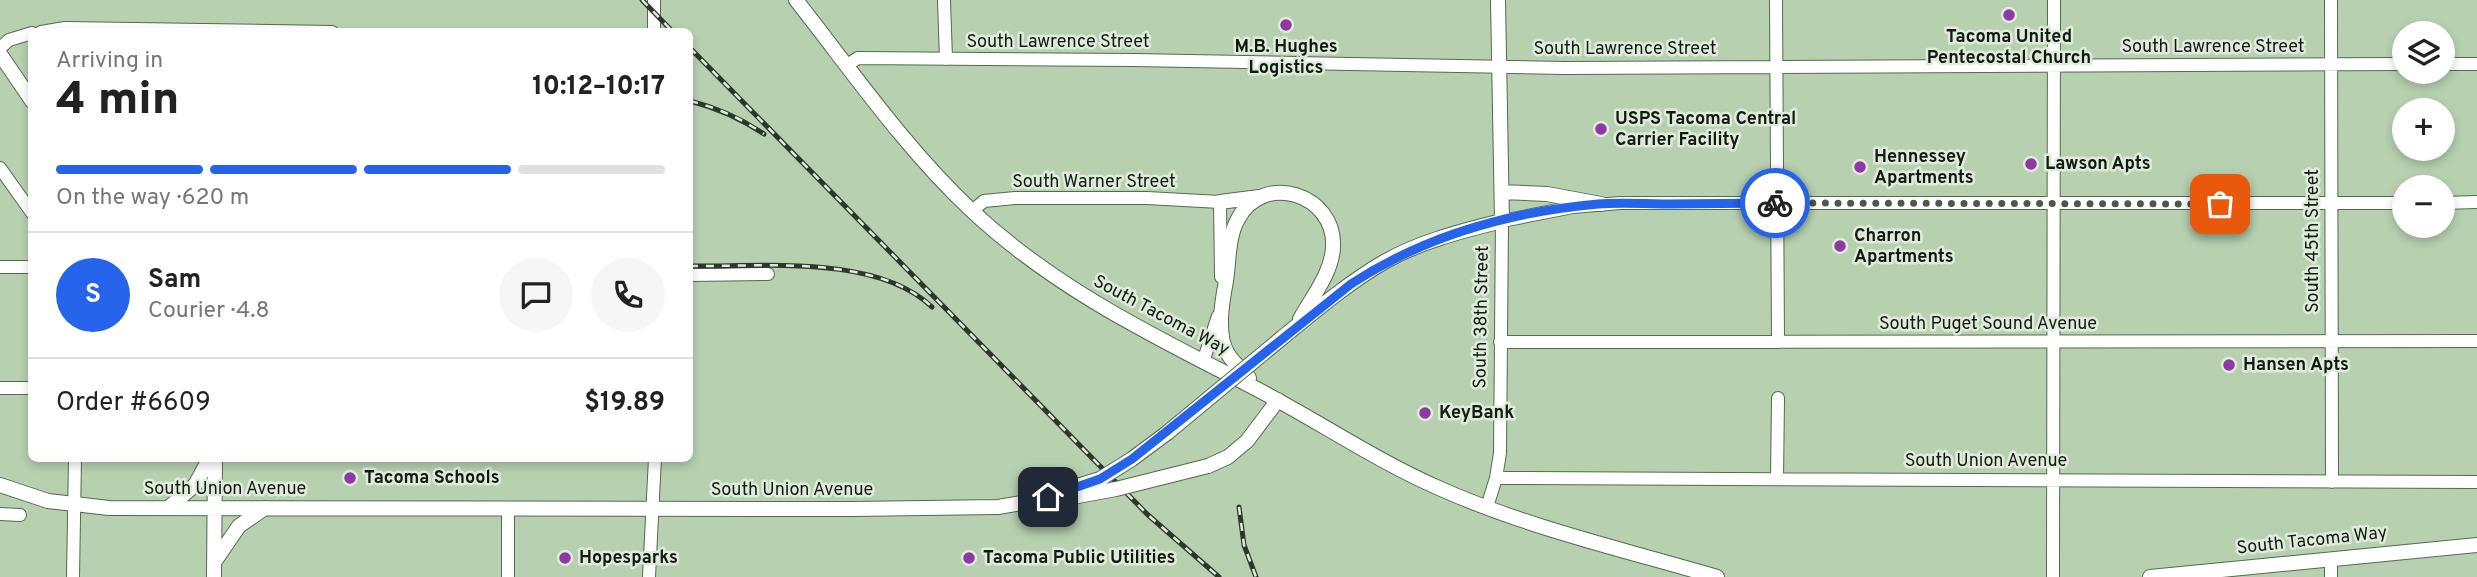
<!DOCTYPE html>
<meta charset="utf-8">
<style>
body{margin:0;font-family:Overpass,sans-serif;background:#f6f6f6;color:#222;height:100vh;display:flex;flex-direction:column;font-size:26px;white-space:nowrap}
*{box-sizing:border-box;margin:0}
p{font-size:23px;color:#767676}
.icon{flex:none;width:38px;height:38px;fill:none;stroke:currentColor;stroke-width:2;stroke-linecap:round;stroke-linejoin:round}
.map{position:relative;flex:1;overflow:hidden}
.sheet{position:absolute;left:28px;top:28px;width:665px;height:434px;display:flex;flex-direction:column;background:#fff;border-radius:10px;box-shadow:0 4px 10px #0003}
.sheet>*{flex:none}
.fabs{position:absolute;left:2392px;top:21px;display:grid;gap:14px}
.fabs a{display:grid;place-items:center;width:63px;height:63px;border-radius:50%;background:#fff;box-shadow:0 4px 10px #0003;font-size:35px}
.pin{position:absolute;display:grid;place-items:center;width:60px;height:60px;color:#fff;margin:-30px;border-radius:14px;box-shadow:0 4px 10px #0006}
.courier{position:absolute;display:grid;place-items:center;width:70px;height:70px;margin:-35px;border:5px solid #2563eb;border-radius:50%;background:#fff;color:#222;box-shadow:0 2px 9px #0007}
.head em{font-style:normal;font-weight:800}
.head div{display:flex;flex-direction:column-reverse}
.head{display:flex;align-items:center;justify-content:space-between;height:119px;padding:0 28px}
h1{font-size:46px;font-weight:800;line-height:52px}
.bar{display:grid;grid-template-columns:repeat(4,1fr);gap:10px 7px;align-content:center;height:84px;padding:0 28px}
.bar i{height:9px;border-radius:5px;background:#e0e0e0}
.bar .current{background:#2563eb}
.bar p{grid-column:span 4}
.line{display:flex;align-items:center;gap:18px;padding:0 28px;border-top:2px solid #e0e0e0}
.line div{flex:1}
.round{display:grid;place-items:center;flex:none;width:74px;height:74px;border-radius:37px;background:#f6f6f6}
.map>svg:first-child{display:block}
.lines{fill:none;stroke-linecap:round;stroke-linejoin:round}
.minor-casing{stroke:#546b4f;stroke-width:14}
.major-casing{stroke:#546b4f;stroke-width:16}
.minor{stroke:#fff;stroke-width:12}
.major{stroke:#fff;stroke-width:14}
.rail-casing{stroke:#2b3829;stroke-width:5}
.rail{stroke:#dfecdc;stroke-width:2.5;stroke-dasharray:8;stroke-linecap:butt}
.major-bridge-casing{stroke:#546b4f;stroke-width:16;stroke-linecap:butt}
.major-bridge{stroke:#fff;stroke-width:14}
.done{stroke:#4b5a47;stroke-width:7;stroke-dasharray:0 12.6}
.route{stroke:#2563eb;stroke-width:9}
.poi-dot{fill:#9037a3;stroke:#dfecdc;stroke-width:2.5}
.labels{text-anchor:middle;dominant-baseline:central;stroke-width:5;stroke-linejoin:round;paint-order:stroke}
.poi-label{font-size:18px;font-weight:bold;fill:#111b0f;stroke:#dfecdc;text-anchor:start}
.street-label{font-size:18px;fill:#111b0f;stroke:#dfecdc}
</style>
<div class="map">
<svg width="2477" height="577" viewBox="0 0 2477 577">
<rect width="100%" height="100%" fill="#b6d0b0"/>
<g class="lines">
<g class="minor-casing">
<path id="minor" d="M654,0V32
M944,0L946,59
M1776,0L1778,342
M2331,0L2332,482
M41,32L65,28L332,32
M0,48L9,40L32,33
M2443,64H2477
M847,65L858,58L1134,60L1566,68L2404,64
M0,168L32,213
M2443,203L2477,202
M972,211L984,201L1015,198H1147L1220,202L1221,277
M0,267H32
M690,275L768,274
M1500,342L2477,341
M1203,362L1218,316
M0,388H32
M1496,478L2477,482
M1777,479L1778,398
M1487,507L1496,478L1500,453L1502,221L1573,207L1620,203H2404
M508,509V577
M0,514L20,515
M2331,559V577
M73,577L75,458
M649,577L655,458
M2053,577L2054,0"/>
</g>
<g class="major-casing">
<path id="major" d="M796,0C852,71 905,148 971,210C1053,287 1151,335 1249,385C1314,418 1374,460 1441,489C1529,528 1625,550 1717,577
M0,54L32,101
M1502,192L1547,194L1601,204
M1220,202L1259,197
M1283,337C1315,311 1348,283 1384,262C1421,241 1462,231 1502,221L1498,0
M1249,378C1243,370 1233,363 1228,354C1216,335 1222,302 1226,281C1229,262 1228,236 1238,219C1263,171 1336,194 1333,247C1332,273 1312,297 1300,319
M1208,466L1228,457L1247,441L1278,400
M0,485L48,501L109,508L852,509
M168,508L195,485L210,458
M215,561L239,526L265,508
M214,577L215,458
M2150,577L2477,545"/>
</g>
<use href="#minor" class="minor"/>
<use href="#major" class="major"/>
<g class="rail-casing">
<path id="rail" d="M642,0L673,32
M690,48L1148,515L1219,577
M690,101C718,108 740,118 764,134
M690,266C762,267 876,254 932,307
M1239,507L1244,545L1256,577"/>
</g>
<use href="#rail" class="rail"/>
<g class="major-bridge-casing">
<path id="major-bridge" d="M1067,498L1116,489L1208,466
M852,509L998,507L1027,502L1100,479L1132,459L1167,433L1283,337"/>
</g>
<use href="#major-bridge" class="major-bridge"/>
</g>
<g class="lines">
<path class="done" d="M1775,203L2220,204"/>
<path class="route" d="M1048,497L1100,479L1132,459L1351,284C1426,235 1509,212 1598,204C1621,202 1645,204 1668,204C1704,204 1740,203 1775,203"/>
</g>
<g class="poi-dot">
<circle cx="2009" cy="15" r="7"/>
<circle cx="1286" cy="25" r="7"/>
<circle cx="1601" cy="129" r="7"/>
<circle cx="2031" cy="164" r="7"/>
<circle cx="1860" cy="167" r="7"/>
<circle cx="1840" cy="246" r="7"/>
<circle cx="2229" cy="365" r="7"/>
<circle cx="1425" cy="413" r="7"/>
<circle cx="350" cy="478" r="7"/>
<circle cx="565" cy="558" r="7"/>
<circle cx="969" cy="558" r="7"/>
</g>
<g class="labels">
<g class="poi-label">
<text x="2009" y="37" text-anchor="middle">Tacoma United<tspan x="2009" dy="21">Pentecostal Church</tspan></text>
<text x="1286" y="47" text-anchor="middle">M.B. Hughes<tspan x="1286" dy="21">Logistics</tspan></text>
<text x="1615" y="119">USPS Tacoma Central<tspan x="1615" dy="21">Carrier Facility</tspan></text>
<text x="1874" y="157">Hennessey<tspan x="1874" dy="21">Apartments</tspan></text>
<text x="2045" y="164">Lawson Apts</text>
<text x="1854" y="236">Charron<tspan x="1854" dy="21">Apartments</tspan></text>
<text x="2243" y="365">Hansen Apts</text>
<text x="1439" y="413">KeyBank</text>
<text x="364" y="478">Tacoma Schools</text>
<text x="579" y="558">Hopesparks</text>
<text x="983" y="558">Tacoma Public Utilities</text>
</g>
<g class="street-label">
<text x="1058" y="42">South Lawrence Street</text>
<text x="2213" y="47">South Lawrence Street</text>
<text x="1625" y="49">South Lawrence Street</text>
<text x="1094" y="182">South Warner Street</text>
<text transform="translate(2313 241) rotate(-90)">South 45th Street</text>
<text transform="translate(1161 316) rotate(28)">South Tacoma Way</text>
<text transform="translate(1482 317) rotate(-89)">South 38th Street</text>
<text x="1988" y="324">South Puget Sound Avenue</text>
<text x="1986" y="461">South Union Avenue</text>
<text x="225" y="489">South Union Avenue</text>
<text x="792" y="490">South Union Avenue</text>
<text transform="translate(2312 541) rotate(-6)">South Tacoma Way</text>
</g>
</g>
</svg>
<div class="fabs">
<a><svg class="icon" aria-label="layers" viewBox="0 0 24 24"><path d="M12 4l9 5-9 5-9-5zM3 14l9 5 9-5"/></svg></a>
<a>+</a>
<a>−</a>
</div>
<div class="pin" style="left:2220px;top:204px;background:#ea580c"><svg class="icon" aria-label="bag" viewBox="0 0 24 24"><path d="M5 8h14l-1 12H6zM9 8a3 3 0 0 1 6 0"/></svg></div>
<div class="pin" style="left:1048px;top:497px;background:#1f2937"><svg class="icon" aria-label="home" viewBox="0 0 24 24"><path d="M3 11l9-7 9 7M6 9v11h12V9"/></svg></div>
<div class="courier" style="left:1775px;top:203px"><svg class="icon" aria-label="bike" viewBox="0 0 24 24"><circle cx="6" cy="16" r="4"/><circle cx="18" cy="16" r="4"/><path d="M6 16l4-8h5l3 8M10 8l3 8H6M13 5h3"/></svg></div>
<section class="sheet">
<div class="head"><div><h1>4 min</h1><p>Arriving in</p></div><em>10:12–10:17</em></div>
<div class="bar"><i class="current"></i><i class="current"></i><i class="current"></i><i></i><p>On the way · 620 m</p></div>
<div class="line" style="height:126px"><b class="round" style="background:#2563eb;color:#fff">S</b><div><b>Sam</b><p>Courier · 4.8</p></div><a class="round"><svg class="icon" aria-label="chat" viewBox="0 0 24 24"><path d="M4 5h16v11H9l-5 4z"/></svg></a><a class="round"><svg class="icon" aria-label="phone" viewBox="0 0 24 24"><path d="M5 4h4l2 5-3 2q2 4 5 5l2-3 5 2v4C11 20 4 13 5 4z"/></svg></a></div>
<div class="line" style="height:91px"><div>Order #6609</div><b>$19.89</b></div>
</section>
</div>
